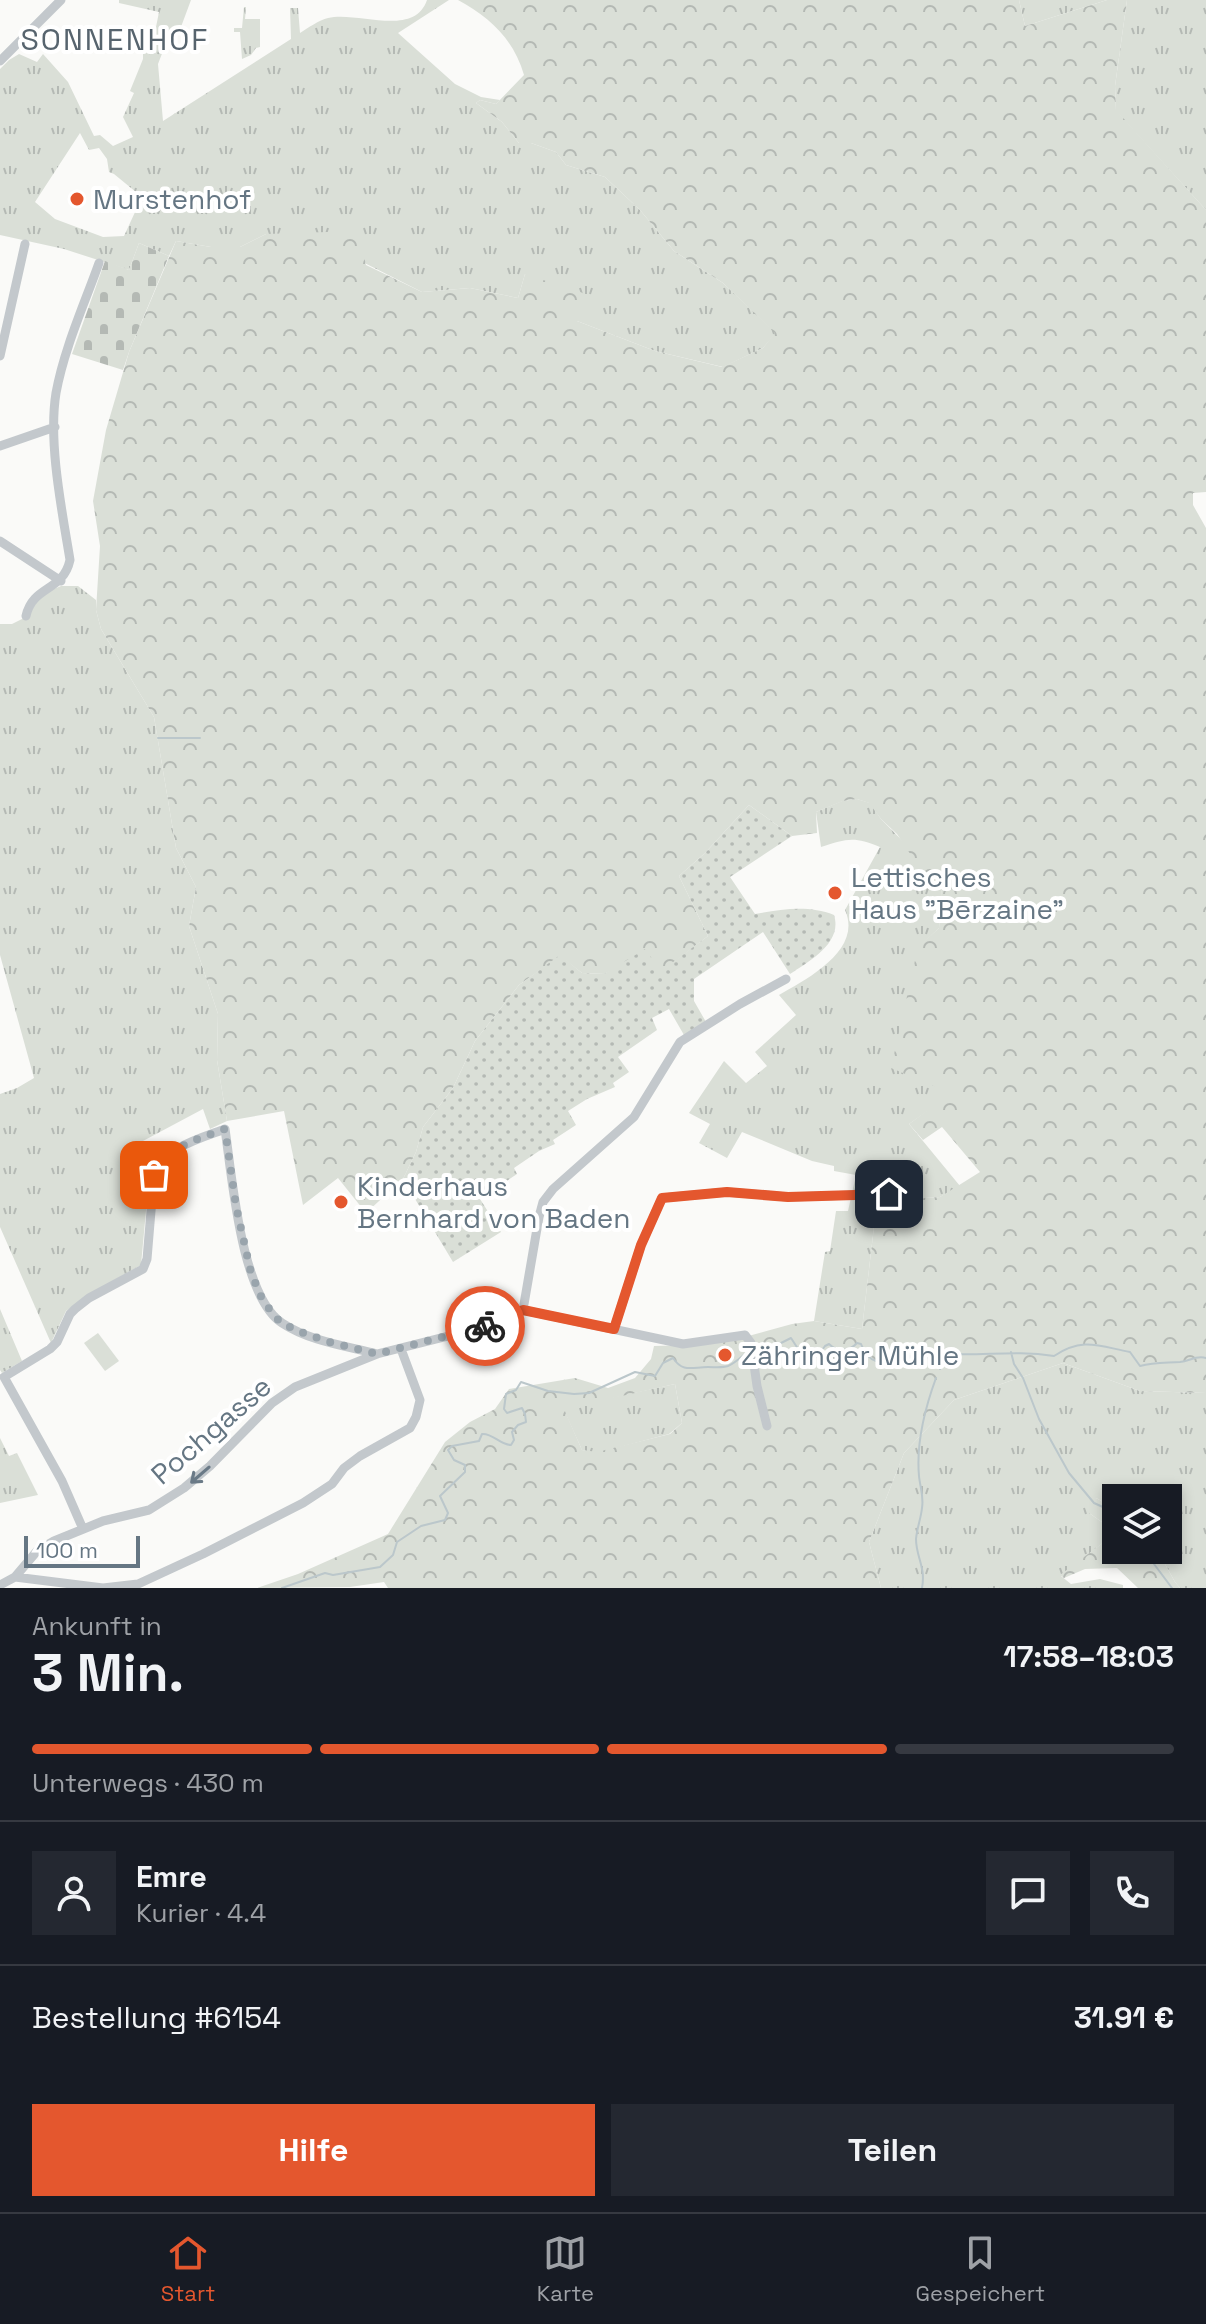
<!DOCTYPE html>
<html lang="de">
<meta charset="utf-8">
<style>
body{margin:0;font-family:"Space Grotesk",sans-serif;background:#242831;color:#f1f3f6;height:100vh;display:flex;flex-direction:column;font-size:30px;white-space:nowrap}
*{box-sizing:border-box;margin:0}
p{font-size:26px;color:#9ea1a6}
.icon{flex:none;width:44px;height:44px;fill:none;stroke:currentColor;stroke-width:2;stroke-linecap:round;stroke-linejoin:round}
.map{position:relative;height:1588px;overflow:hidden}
.drawer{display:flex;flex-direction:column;background:#171b24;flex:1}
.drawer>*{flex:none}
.tools{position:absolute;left:1102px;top:1484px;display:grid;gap:16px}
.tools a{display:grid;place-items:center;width:80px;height:80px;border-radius:0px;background:#171b24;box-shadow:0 4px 12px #0003;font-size:40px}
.scale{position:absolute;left:24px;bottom:20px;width:116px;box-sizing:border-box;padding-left:8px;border:4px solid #657683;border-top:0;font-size:22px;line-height:28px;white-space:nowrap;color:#657683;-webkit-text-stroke:6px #fff;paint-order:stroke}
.pin{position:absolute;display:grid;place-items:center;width:68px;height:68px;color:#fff;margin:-34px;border-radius:16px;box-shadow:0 4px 12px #0006}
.courier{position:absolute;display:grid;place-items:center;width:80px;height:80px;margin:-40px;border:6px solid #e4572e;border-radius:50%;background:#fff;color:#222;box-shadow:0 2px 10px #0007}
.overview em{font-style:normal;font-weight:800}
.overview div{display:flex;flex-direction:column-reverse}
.overview{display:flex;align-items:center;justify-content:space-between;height:136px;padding:0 32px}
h1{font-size:52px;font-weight:800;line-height:60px}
.bar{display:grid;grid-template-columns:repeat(4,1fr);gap:12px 8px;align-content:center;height:96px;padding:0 32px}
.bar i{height:10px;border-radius:6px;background:#363941}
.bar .active{background:#e4572e}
.bar p{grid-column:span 4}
.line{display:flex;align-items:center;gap:20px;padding:0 32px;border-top:2px solid #363941}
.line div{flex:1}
.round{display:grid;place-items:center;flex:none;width:84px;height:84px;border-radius:0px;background:#242831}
.primary-button{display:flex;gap:16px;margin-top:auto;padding:16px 32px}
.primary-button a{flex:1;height:92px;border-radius:0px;background:#e4572e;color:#fff;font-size:32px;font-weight:800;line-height:92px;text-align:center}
.primary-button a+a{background:#242831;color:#f1f3f6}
.menu{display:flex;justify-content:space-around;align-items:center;height:112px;border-top:2px solid #363941;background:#171b24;font-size:22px;color:#9ea1a6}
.menu a{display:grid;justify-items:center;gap:4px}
.menu .active{color:#e4572e}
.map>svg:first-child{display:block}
.grass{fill:url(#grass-tufts);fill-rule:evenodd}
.forest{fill:url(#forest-crowns);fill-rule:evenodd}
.cemetery{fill:url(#cemetery-stones)}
.garden{fill:url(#garden-dots)}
.pitch{fill:#dadfd7}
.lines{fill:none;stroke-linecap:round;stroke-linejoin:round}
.stream{stroke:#bbc7cb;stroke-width:2}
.minor{stroke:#c3c8cc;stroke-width:9}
.oneway{stroke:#6a7a87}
.done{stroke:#99a4ac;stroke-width:8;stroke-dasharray:0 14.4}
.route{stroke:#e4572e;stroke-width:10}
.poi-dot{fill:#e4572e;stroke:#fff;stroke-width:3}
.labels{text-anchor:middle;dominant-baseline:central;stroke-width:8;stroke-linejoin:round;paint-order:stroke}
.poi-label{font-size:28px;fill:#657683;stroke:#fff;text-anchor:start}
.street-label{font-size:28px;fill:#657683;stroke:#fff}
.neighbourhood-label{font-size:30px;letter-spacing:2px;fill:#57646e;stroke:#fff}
</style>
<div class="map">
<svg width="1206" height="1588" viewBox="0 0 1206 1588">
<defs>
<pattern id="grass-tufts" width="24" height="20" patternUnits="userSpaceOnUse" patternTransform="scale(2)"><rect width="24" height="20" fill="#dadfd7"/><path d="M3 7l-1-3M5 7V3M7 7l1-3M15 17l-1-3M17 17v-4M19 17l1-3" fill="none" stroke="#b4b9b4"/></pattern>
<pattern id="forest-crowns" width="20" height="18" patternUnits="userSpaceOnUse" patternTransform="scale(2)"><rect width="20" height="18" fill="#dadfd7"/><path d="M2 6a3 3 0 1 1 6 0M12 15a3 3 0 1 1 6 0" fill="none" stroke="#b4b9b4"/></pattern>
<pattern id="cemetery-stones" width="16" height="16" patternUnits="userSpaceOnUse" patternTransform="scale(2)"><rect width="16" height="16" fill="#dadfd7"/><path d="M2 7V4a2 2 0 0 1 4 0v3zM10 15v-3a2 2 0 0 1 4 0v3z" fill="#b4b9b4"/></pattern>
<pattern id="garden-dots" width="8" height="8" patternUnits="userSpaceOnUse" patternTransform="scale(2)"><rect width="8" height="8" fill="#dadfd7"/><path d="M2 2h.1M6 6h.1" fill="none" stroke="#b4b9b4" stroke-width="1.8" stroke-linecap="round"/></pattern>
</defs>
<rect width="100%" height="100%" fill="#fafaf8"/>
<path class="grass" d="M119,0H191L178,35L163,51L158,64L163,121L291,39L290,8H298L300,33C308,28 319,20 328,18C358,11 414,38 427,0H449L398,33L455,84L481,97L500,100L496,104L480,100L476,103L502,122L519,143H531L556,152L566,165L605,177L640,210L674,251L723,283L776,333L763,348L723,367L655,351L577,321L525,274L518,298L470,288L422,292L307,234H266L240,247H211L176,241L169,256L139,243L129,270L64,249L0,235V69L9,60L19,54L37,62L43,54L68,82L94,136L100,135L113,146L133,137L123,117L134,93L130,91L143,59V49L154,37L159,12L119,3ZM80,133L89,150L99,148L107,159L109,172L114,174L142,197L124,236L103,237L55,219L35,202Z
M1019,0H1107L1025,26Z
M1127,0H1206V210L1116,111L1115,86Z
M244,7H246L245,19H260V47L256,48L251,55L242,59L240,32H234V28H242Z
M61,586H78L96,600V610L101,629L154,717L176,848L196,887L189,926L218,1014L217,1060L227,1121L210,1129L203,1109L143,1141L149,1178L141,1265L88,1295L66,1311L51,1343L0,1227V1094L17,1088L34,1078L0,955V624H12L28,616L42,594Z
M857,799L870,803L881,819L942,881L939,928L918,948L952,1094L909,1124L960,1186L940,1197L877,1201L862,1329L814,1321L825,1252L830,1251L836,1211H848L856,1175L834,1171V1166L812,1161L742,1132L727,1158L699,1143L710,1124L689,1113L724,1061L746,1083L767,1066L755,1052L796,1015L779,995C807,979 863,950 845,910L880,847C854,836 846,839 821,847L816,812L842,801Z
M0,1309L22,1361L2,1373L0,1370Z
M1063,1363L1140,1391L1206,1393V1588H1180L1175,1582L1157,1550H1168V1498H1116V1509L1096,1498L1089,1513L1116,1532V1547L1104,1542L1061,1576L1071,1584L1100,1579L1123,1585V1588H881L869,1542L904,1453L954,1400Z
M675,1384L682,1423L669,1434L597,1453L582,1450L563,1408Z
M0,1438L9,1456L17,1453L38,1495L0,1503Z"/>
<path class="forest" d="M458,0H1019L1025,26L1107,0H1127L1115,86L1116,110L1206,210V492L1193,493V505L1206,528V1393L1140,1391L1063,1363L954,1400L904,1453L869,1542L881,1588H388L384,1582L350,1587L257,1588L298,1574L388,1534L445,1442L470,1422L495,1409L509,1389L575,1378L608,1388L635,1378L651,1359L654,1346L691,1345L741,1338L792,1324L814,1321L862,1329L877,1201L940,1197L980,1172L942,1127L923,1140L909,1124L951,1093L891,1068L918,947L939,928L942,881L930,884L897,834L881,819L869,803L857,799L843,801L816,812L817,833L792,836L749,805L705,853L679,876L708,936L661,972L619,967L604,974L582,973L560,956L519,985L475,1041L453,1088L423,1127L416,1152L403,1179L366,1213L338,1178L303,1205L284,1111L227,1121L217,1060L218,1014L189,926L196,887L176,848L154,717L101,629L96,610L100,546L93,501L106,430L129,352L176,241L211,247H240L266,234L358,231L366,265L422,292L470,288L518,298L525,274L583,293L577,321L655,351L722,367L763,348L775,333L723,283L674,251L640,210L605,177L566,165L556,152L531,143H519L502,122L476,103L480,100L496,104L524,75C514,40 490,17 458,0ZM675,1384L682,1423L670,1434L597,1452L582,1450L564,1409Z
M1096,1498L1116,1509V1532L1089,1513L1084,1503Z
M1104,1542L1116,1547V1550L1128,1552L1129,1550H1157L1175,1582L1180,1588H1138L1117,1568L1085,1569L1064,1578L1060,1575Z"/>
<path class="cemetery" d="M139,243L169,256L129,352L123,370L72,354L105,261L129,270Z"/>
<path class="garden" d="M749,805L792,836L730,877L755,914C782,909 809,905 834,915C843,943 809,961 790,974L763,932L694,979V1001L706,1022L684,1035L669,1009L652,1018L657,1030L618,1057L629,1072L613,1083L615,1087L587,1099L568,1111L576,1125L553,1140L555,1144L539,1151L514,1168L517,1174L480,1199L501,1232L453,1262L403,1179L416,1152L423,1127L453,1088L475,1041L519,985L560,955L582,973L604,974L645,949L661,971L708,936L679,876L705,853Z"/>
<path class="pitch" d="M98,1333L119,1361L105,1371L84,1343Z"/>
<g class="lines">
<path class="stream" d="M158,738H200
M756,1350L773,1347L791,1338L802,1355L817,1357L825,1346L829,1344C837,1352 849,1352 857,1343L861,1344C868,1363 882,1367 898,1354C906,1355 915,1359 923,1358C931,1358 940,1354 948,1354C985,1356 1015,1350 1054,1356C1083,1337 1098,1346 1130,1352L1140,1366C1154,1362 1166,1363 1180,1362C1190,1361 1196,1355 1206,1358
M1011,1352L1014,1364L1023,1378L1039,1419L1069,1473L1094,1503L1116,1513
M940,1369L947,1356
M1149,1550L1154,1564L1172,1588
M282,1588L325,1573L333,1575L380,1567L393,1555L397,1542L421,1526L445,1520L448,1513L440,1496L465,1472V1465L454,1460L448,1450L452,1446L479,1441L482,1434C493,1433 500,1445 511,1445L514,1440L512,1432L518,1425L526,1422L525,1414L522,1408L507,1413L504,1409L506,1394L516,1390L521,1382L548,1391L574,1394L589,1393L635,1372L655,1376L663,1363L673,1358C683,1373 692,1367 708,1367C715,1367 722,1368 728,1366C736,1363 743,1355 750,1350
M922,1588C926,1567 916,1557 916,1539C917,1528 921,1518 922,1508C924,1496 920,1487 919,1476C916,1443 925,1408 936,1378"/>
<path class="minor" d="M0,61L61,0
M0,356L25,244
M0,446L55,427
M0,541L61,581
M26,616C33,585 63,592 70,560C62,511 48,442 56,393C64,349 84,305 99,263
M523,1310L539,1217L543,1202L553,1189L634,1117L680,1042L740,1004L786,979
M614,1329L641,1245L662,1198L727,1192L788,1197L889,1194
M83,1529L62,1481L4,1377L50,1349L57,1342L70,1314L75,1309L89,1298L143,1269L147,1259L154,1175C163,1148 201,1138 225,1129C232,1176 241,1296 282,1323C309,1341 346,1346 377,1354
M15,1577L103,1588L138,1584L203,1554L303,1503L332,1484L344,1468L360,1456L410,1428L416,1417L420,1400L401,1349
M0,1585L15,1577L37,1551L54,1541L103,1521L149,1510L184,1488L210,1466L272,1403L295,1387L377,1354L484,1327L523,1310L683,1344L745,1335L751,1343L757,1386L767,1426"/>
</g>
<defs><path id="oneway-shaft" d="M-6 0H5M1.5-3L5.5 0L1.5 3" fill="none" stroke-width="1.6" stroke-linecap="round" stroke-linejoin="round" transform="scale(2)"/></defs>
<use class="oneway" href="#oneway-shaft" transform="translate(200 1475) rotate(139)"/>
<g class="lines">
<path class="done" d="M154,1175C163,1148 201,1138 225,1129L236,1206L251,1273L263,1301L280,1322L298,1331L329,1342L377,1354L485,1326"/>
<path class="route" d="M485,1326L523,1310L614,1329L641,1245L662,1198L727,1192L788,1197L889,1194"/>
</g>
<g class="poi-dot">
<circle cx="77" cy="199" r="8"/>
<circle cx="835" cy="893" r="8"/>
<circle cx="341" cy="1202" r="8"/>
<circle cx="725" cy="1355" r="8"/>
</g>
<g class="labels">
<g class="poi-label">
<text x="93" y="199">Murstenhof</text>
<text x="851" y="877">Lettisches<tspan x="851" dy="32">Haus "Bērzaine"</tspan></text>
<text x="357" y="1186">Kinderhaus<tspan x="357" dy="32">Bernhard von Baden</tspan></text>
<text x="741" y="1355">Zähringer Mühle</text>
</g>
<g class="street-label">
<text transform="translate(211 1430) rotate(-41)">Pochgasse</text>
</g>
<g class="neighbourhood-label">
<text x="115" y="39">SONNENHOF</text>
</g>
</g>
</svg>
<div class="tools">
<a><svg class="icon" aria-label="layers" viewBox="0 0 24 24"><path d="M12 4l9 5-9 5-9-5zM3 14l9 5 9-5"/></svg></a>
</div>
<div class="scale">100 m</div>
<div class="pin" style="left:154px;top:1175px;background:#ea580c"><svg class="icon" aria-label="bag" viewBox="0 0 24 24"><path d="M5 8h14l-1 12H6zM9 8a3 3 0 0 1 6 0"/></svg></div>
<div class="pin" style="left:889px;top:1194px;background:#1f2937"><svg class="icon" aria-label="home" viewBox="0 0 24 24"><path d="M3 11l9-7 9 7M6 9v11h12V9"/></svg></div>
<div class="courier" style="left:485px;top:1326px"><svg class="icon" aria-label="bike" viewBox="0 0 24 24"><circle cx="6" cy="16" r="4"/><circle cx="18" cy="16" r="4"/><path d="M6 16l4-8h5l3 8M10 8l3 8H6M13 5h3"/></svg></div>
</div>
<section class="drawer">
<div class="overview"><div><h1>3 Min.</h1><p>Ankunft in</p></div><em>17:58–18:03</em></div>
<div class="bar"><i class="active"></i><i class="active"></i><i class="active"></i><i></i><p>Unterwegs · 430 m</p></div>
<div class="line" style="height:144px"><a class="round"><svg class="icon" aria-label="person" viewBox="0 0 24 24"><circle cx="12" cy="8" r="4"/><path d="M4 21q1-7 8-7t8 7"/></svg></a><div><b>Emre</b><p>Kurier · 4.4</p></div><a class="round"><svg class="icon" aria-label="chat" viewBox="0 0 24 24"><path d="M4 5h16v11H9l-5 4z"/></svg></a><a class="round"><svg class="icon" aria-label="phone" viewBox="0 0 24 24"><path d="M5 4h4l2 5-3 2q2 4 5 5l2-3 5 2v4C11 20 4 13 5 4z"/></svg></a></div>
<div class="line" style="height:104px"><div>Bestellung #6154</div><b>31.91 €</b></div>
<div class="primary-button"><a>Hilfe</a><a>Teilen</a></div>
</section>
<nav class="menu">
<a class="active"><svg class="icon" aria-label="home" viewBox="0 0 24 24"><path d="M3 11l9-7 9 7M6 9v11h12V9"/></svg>Start</a>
<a><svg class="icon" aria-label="map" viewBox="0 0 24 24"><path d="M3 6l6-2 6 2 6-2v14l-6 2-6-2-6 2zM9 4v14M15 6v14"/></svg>Karte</a>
<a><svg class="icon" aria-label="saved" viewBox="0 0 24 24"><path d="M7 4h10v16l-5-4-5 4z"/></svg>Gespeichert</a>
</nav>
